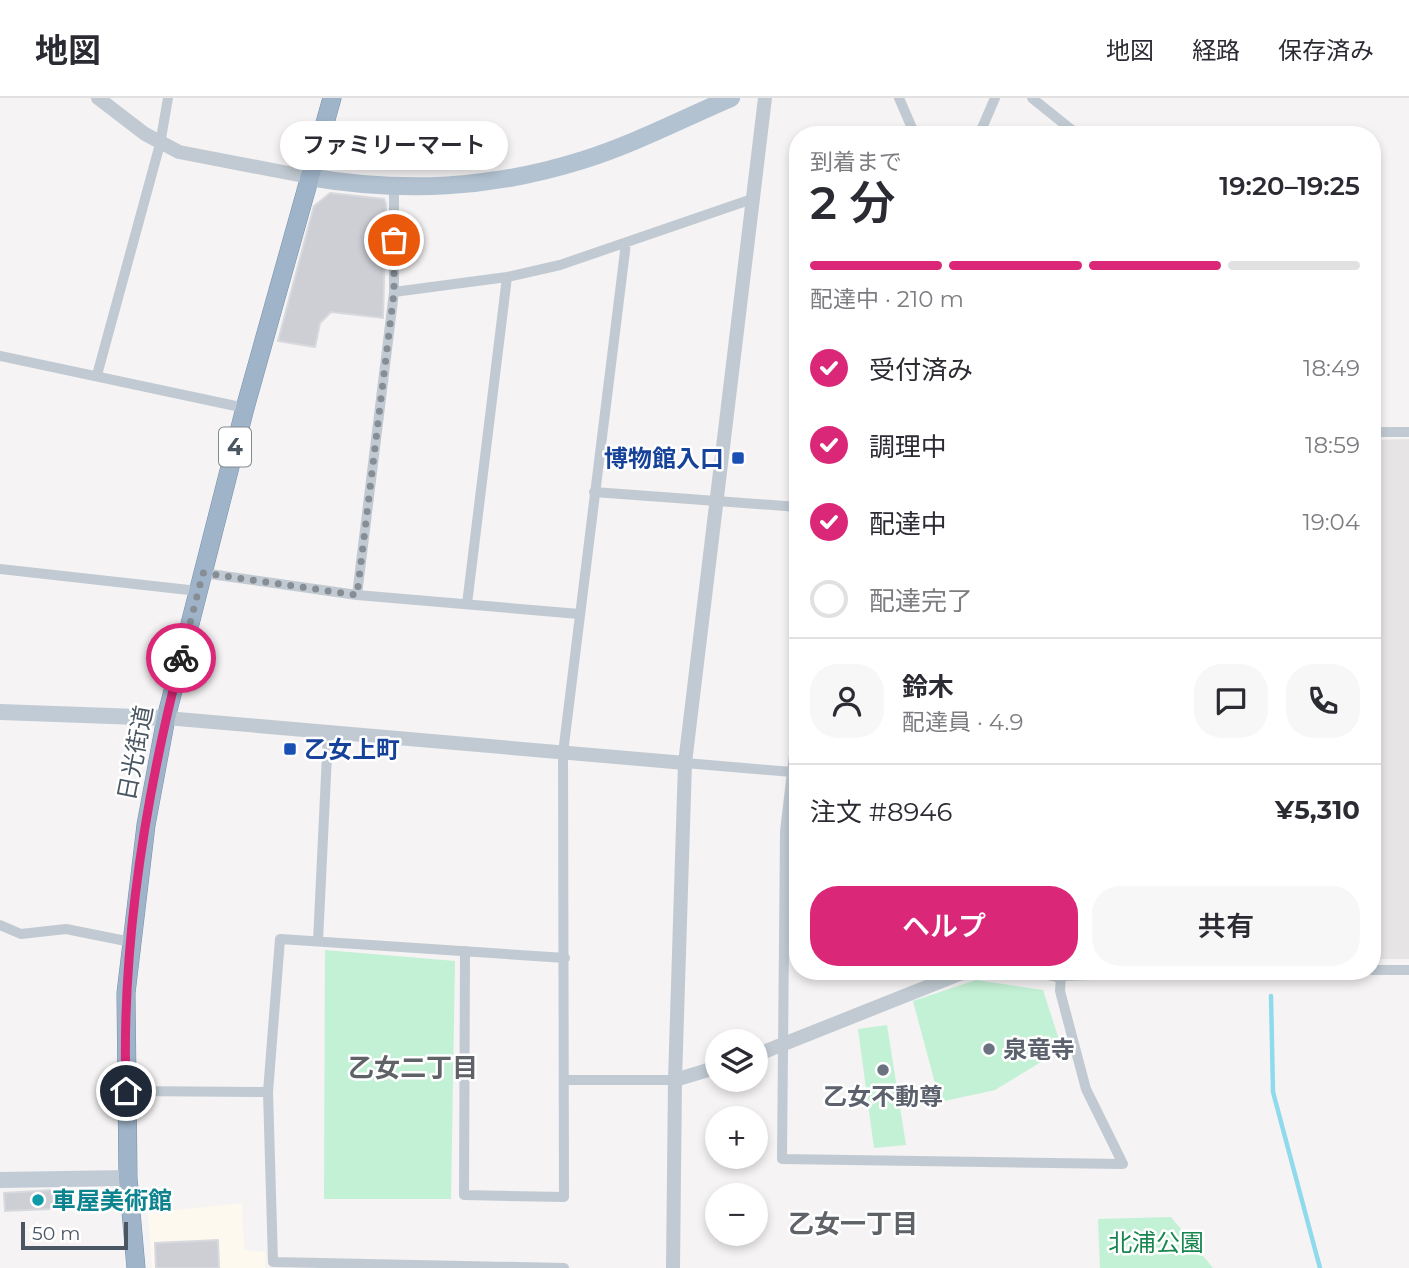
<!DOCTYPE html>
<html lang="ja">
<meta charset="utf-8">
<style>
body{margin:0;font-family:Montserrat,"Noto Sans JP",sans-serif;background:#f7f7f7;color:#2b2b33;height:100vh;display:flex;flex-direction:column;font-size:26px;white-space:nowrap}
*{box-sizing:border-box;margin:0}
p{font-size:23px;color:#7c7c81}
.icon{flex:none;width:38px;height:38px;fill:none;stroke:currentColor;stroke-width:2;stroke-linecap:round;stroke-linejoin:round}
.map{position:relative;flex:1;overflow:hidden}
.sheet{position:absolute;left:789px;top:28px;width:592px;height:854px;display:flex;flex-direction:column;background:#fff;border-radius:28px;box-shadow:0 4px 10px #0003}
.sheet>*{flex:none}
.controls{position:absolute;left:705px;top:931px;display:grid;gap:14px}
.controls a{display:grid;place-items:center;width:63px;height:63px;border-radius:50%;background:#fff;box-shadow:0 4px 10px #0003;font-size:35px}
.scale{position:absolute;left:21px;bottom:18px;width:107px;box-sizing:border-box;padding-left:7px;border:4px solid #4a5661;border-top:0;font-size:19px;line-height:24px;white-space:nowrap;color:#4a5661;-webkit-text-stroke:5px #fff;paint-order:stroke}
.pin{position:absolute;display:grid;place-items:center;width:60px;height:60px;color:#fff;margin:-30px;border:4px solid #fff;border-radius:50%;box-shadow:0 2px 7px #0007}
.courier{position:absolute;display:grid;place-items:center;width:70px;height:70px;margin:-35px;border:5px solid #db2777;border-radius:50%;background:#fff;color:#222;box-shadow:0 2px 9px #0007}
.bubble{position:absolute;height:49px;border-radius:24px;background:#fff;box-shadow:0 4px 10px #0003;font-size:23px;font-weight:600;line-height:49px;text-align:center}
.head em{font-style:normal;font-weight:600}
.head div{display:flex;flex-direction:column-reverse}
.head{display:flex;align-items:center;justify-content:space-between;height:119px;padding:0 21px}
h1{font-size:46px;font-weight:600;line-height:52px}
.bar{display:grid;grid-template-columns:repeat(4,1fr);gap:10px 7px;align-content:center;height:84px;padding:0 21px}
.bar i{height:9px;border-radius:5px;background:#e1e1e2}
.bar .active{background:#db2777}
.bar p{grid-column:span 4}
.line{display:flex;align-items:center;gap:18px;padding:0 21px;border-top:2px solid #e1e1e2}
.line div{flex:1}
.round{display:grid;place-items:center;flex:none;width:74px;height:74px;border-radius:28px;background:#f7f7f7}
ol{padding:0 21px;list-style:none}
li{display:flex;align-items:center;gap:21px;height:77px}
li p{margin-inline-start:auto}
li .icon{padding:7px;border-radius:50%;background:#db2777;color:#fff;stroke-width:4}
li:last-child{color:#7c7c81}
li i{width:38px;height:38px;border:4px solid #e1e1e2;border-radius:50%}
.cta{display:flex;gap:14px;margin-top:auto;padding:14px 21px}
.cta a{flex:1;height:80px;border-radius:28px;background:#db2777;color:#fff;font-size:28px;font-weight:600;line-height:80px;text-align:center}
.cta a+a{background:#f7f7f7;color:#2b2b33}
header{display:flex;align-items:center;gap:42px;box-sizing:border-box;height:98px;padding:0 35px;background:#fff;border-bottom:2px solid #e1e1e2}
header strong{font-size:33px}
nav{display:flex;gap:38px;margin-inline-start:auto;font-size:24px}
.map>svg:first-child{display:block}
.commercial{fill:#fdf9ef}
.education{fill:#e6e4e5}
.green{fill:#c3f1d5}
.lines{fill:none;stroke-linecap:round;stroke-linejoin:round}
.stream{stroke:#90daee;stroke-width:4.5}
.building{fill:#cdcfd5;stroke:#d7d9de;stroke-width:2}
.trunk-casing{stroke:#7690ad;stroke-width:19}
.minor{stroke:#c1cad2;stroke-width:10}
.tertiary{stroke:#c1cad2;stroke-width:14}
.secondary{stroke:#c1cbd6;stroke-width:16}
.primary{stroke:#b3c2d1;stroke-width:18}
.trunk{stroke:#9fb4c9;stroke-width:18}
.done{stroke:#868d94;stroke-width:7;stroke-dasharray:0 12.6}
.route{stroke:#db2777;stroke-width:9}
.transit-dot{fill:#1a4fb4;stroke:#fff;stroke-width:2.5}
.worship-dot{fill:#6b7280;stroke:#fff;stroke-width:2.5}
.culture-dot{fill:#0f9aa8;stroke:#fff;stroke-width:2.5}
.labels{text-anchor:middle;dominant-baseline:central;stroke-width:5;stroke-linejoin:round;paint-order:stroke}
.shield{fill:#fff;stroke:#808990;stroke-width:2}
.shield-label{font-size:23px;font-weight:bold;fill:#4a5661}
.transit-label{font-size:24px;font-weight:bold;fill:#164399;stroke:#fff;text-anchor:end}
.street-label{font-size:24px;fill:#4a5661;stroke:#fff}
.worship-label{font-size:24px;font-weight:bold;fill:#5b616d;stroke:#fff;text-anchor:start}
.culture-label{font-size:24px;font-weight:bold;fill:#0d838f;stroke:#fff;text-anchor:start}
.park-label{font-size:24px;fill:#17864f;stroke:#fff}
.neighbourhood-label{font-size:26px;font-weight:bold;fill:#5f6368;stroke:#fff}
</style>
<header>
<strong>地図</strong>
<nav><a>地図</a><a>経路</a><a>保存済み</a></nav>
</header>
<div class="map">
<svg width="1409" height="1170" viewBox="0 0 1409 1170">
<rect width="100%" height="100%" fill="#f5f3f3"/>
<path class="commercial" d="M242,1105L244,1152L266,1154L265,1170H152L148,1115Z"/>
<path class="education" d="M1409,341V861H1372V342Z"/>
<path class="green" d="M325,852L455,863L451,1101H324Z
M976,882L1043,892L1062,951L995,992L940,1004L913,903Z
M887,927L906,1047L874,1050L858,931Z
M1171,1119L1213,1170H1100L1098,1121Z"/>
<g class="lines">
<path class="stream" d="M1271,898L1273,994L1320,1170"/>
</g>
<path class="building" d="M330,95L384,101L386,106L383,220L331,214L320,225L315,249L278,243L314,108Z
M71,1091L72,1110L5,1113L4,1095Z
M218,1142L219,1170H156L155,1145Z"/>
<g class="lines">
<g class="trunk-casing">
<path id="trunk" d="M136,1170L128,1080L126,895L146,727L166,620L245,310L332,0"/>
</g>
<path class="minor" d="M899,0L915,37
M1032,0L1078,37
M979,37L995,0
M394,194L507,179L560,167L755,100
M0,258L245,310
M97,277L160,46L168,0
M1372,334H1409
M594,394L798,409
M0,471L198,493
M203,475L357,497L579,516
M357,497L394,194V90
M467,506L507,179
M798,624L785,733L782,1061L1123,1066L1086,991L1060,893L1061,878L1217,873
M685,665L792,674
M0,827L21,836L66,831L131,844
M318,843L328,636
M465,853L464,1097L564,1099L563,655L626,145
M1372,872H1409
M927,873L932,886
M565,982H675
M126,993L268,994
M564,1170L273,1164L268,994L280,841L565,860"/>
<path class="tertiary" d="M98,0L145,36L179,54L309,79
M166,620L685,665
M1038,873L1061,878
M756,957L967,873
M675,982L718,969
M673,1170L675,982L685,665L765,0"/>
<path class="secondary" d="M0,614L166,620
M0,1082L128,1080"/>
<path class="primary" d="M309,79C404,95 491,91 583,62C634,46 682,21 731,0"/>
<use href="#trunk" class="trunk"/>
</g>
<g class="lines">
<path class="done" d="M181,560L203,475L357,497L394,194V142"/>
<path class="route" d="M126,993C121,848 145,700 181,560"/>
</g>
<g class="transit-dot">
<rect x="731" y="353" width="14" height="14" rx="3.5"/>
<rect x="283" y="644" width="14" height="14" rx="3.5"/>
</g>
<g class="worship-dot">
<circle cx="989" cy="951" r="7"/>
<circle cx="883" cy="972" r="7"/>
</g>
<circle class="culture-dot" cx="38" cy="1102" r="7"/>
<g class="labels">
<rect class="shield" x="219" y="329.5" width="32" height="39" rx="5"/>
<g class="shield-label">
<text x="235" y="349">4</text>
</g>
<g class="transit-label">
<text x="724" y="360">博物館入口</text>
<text x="304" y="651" text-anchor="start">乙女上町</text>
</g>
<g class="street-label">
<text transform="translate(135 655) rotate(-79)">日光街道</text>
</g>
<g class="worship-label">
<text x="1003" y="951">泉竜寺</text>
<text x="883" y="998" text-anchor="middle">乙女不動尊</text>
</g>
<g class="culture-label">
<text x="52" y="1102">車屋美術館</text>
</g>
<g class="park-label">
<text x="1156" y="1144">北浦公園</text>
</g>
<g class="neighbourhood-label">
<text x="413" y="970">乙女二丁目</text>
<text x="853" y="1126">乙女一丁目</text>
</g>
</g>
</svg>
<div class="controls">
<a><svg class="icon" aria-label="layers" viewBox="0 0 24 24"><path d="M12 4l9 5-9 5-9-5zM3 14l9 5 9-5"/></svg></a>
<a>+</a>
<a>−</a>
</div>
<div class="scale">50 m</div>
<div class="pin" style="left:394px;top:142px;background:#ea580c"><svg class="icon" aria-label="bag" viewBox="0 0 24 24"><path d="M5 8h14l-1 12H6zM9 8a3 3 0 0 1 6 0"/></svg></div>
<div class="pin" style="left:126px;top:993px;background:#1f2937"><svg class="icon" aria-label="home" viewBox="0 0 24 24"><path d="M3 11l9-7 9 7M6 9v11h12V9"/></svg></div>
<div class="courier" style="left:181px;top:560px"><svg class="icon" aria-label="bike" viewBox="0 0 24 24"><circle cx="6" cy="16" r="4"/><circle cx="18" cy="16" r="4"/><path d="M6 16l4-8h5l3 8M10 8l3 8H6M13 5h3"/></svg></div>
<div class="bubble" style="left:280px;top:23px;width:228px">ファミリーマート</div>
<section class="sheet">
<div class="head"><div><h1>2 分</h1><p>到着まで</p></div><em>19:20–19:25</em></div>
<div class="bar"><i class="active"></i><i class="active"></i><i class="active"></i><i></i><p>配達中 · 210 m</p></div>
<ol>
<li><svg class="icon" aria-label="check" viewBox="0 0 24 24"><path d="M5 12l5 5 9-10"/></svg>受付済み<p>18:49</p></li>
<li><svg class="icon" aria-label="check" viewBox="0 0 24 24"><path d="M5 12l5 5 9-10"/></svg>調理中<p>18:59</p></li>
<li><svg class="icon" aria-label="check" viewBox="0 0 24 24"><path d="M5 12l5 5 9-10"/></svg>配達中<p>19:04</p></li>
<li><i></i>配達完了</li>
</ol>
<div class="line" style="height:126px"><a class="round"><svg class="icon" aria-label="person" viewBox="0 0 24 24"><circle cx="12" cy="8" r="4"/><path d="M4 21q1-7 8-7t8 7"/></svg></a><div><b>鈴木</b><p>配達員 · 4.9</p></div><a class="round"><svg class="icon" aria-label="chat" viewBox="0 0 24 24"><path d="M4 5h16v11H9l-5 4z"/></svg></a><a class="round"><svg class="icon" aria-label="phone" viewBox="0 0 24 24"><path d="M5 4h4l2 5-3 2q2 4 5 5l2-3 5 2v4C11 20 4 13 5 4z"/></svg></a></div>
<div class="line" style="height:91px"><div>注文 #8946</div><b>¥5,310</b></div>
<div class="cta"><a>ヘルプ</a><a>共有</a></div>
</section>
</div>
